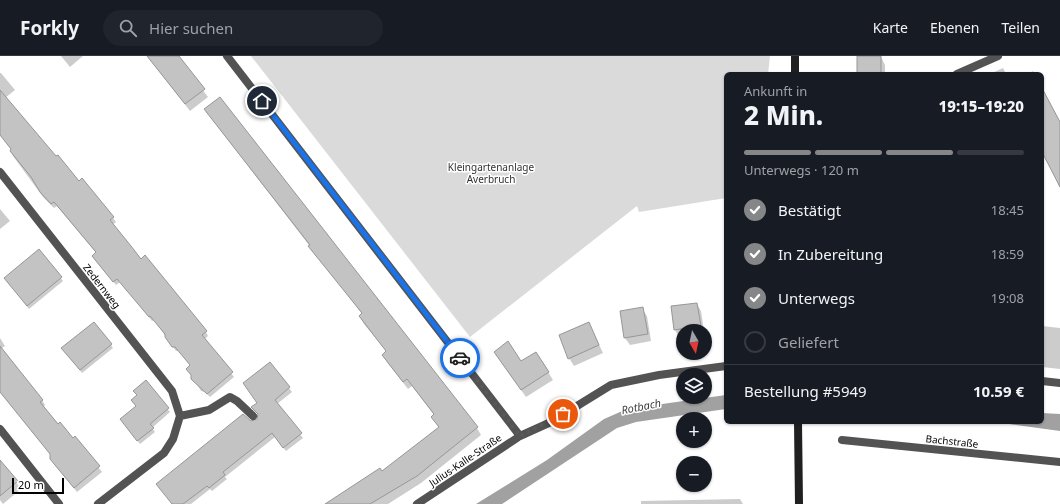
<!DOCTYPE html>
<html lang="de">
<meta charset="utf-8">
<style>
body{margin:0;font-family:"Noto Sans",sans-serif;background:#20242c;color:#f1f3f6;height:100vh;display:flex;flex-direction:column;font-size:15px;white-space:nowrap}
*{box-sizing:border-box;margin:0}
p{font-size:13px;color:#9ea1a6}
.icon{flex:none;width:22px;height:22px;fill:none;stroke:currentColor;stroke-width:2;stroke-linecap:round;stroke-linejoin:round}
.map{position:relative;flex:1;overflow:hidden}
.panel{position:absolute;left:724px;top:16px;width:320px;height:352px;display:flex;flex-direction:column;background:#171b24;border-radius:6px;box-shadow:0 1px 3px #0004}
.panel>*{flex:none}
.needle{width:26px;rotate:171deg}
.controls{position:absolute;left:676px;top:268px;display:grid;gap:8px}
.controls a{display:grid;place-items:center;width:36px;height:36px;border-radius:50%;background:#171b24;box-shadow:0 1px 3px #0004;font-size:20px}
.scale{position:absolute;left:12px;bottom:10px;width:52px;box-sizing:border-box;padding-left:4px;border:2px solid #000;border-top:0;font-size:11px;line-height:14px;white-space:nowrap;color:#000;-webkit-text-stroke:3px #fff;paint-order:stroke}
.pin{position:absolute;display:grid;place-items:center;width:34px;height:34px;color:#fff;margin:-17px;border:2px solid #fff;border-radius:50%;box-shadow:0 1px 4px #0007}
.courier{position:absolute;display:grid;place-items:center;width:40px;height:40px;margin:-20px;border:3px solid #1a73e8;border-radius:50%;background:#fff;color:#222;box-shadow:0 1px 5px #0007}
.head em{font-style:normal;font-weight:800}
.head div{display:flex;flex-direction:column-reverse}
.head{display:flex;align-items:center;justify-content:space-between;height:68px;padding:0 20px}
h1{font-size:26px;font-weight:800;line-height:30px}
.bar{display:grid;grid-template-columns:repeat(4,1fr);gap:6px 4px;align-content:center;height:48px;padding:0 20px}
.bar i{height:5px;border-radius:3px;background:#363941}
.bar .current{background:#858687}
.bar p{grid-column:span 4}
.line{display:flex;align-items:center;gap:10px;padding:0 20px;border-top:1px solid #363941}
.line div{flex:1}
ol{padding:0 20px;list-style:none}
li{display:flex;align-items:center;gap:12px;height:44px}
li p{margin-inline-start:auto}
li .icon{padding:4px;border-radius:50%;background:#858687;color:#fff;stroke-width:4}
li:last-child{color:#9ea1a6}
li i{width:22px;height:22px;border:2px solid #363941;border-radius:50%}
header{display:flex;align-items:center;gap:24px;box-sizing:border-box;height:56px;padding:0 20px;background:#171b24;border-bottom:1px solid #363941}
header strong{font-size:19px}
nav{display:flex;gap:22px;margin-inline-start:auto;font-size:14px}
.search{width:280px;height:36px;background:#20242c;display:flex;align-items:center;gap:10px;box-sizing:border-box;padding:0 14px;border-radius:22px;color:#9ea1a6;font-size:15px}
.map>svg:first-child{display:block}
.green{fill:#dadada}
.water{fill:#a1a1a1}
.shadow{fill:#0003}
.building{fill:#c3c3c3;stroke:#979797}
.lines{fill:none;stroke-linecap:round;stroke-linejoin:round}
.street{stroke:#535353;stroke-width:8}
.secondary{stroke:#202020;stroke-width:8}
.done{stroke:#595959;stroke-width:4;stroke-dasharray:0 7.2}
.route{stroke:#1a73e8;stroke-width:5}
.labels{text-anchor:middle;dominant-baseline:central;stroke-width:3;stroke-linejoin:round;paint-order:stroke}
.park-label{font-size:10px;fill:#313131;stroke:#fff}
.street-label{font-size:10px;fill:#000;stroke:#fff}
.water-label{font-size:11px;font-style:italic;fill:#424242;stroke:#fff}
</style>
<header>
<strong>Forkly</strong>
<div class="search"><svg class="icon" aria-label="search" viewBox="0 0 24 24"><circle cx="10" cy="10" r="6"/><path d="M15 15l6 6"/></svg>Hier suchen</div>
<nav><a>Karte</a><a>Ebenen</a><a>Teilen</a></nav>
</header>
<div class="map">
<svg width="1060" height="448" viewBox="0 0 1060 448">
<rect width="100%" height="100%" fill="#fff"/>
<path class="green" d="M251,0H770L768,18H726V142L639,156L637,150L470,281Z"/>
<path class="water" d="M726,339V353L636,366L617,372L502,448H476L547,404L604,363L627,353Z
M1042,357L1060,358V375L995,366H1042Z"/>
<path class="shadow" d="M61,0H83L70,11Z
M147,0H177L208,41L190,55Z
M881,1L885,9V18H858Z
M1003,12L1006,18H990Z
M1033,15L1034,18H1028Z
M0,17H1L15,34L5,42L56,102L79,126L82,124L113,162L116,166L112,169L141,204L145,201L206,276L208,280L205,283L234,321L210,341L205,336L201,335L190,317L191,310L179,295H176L154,264L152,265L120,226L116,229L95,204L93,200L96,197L57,150L54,152L43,141L13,100L11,95L12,94L0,79Z
M1042,32L1060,66V132L1042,94Z
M205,54L477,372L481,379L421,427L388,448H326L382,417L439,372L432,361L434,359L412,330L408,333L387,306L383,299L387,296L364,268L360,260L362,258Z
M0,153L10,165L0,173Z
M39,194L63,225L29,253L5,222Z
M697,248L701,255L704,275H683V281H679L675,274Z
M642,253L647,260L651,285L630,289L625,282Z
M589,267L603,297L574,310L569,302Z
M1042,270L1060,272V313L1042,311Z
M0,282L5,290L2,292L9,302L42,344L45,349L43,351L73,384L75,382L102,416L77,436L54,408L51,399L0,336Z
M111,289L113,292L82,317L65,296Z
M500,304L521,306L548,316L553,324L526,341Z
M146,326L170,356L152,372L155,376L140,388L121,364L137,351V340L134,335Z
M289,332L292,336L277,348L303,382L286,395L275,381L225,421L227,423L212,435L210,433L191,448H172L251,366L258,364L259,359L253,351Z
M0,405L21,433L3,448L0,444Z
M740,443L743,448H641V445Z"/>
<path class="building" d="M147,0H179L205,33L185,48Z
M857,0H881V18H857Z
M1042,32L1060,66V131L1042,96Z
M0,34L56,100L58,99L79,125L82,122L114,161L110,164L131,190L141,203L145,199L207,275L202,279L233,316L207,338L191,323V319L186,313L190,309L175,291H172L165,281V278L150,260L149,261L117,223L113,226L92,200L96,196L54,146L51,148L40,136L31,121L10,95L11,93L0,79Z
M220,41L478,371L417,420L370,448H325L380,412L382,415L439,371L431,361L434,358L407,323L403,326L382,299L386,295L359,260L362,257L308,190L310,189L204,53Z
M39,193L62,221L27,250L4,222Z
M697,247L701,270L674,274L671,250Z
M643,251L648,278L624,282L620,255Z
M94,266L112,288L80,314L61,292Z
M589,266L599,289L568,303L559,279Z
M508,285L521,305L536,296L549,316L521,334L494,296Z
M0,290L43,344L40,346L58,368L60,366L73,382L75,380L100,410L74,432L50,403V398L0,336Z
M270,306L290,331L275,344L302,377L283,392L272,377L223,416L225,419L209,432L207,430L183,448H172L156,428L243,358L251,365L257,363L258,358L251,351L257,347L243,327Z
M146,324L169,352L150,368L154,372L137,385L120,363L136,350L131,344L137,339L133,335Z
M0,404L18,425L0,440Z"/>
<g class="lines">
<path class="street" d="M227,0L520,380
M957,18L998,0
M0,116L172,335L180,360L173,383L164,397L98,448
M1042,325L1060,327
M180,360L209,354L230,341L237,345L253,360
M0,373L59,448
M842,384L1060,406
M417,448L520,380L551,366L611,329L659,319L726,310"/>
<path class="secondary" d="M795,18V0
M798,366L799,448"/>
</g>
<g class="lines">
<path class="done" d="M460,302L520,380L563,358"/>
<path class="route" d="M262,45L460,302"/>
</g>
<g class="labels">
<g class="park-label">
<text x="491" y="111">Kleingartenanlage<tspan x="491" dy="12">Averbruch</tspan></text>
</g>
<g class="street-label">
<text transform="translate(102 230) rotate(52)">Zedernweg</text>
<text transform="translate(952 385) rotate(6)">Bachstraße</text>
<text transform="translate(465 404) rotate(-34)">Julius-Kalle-Straße</text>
</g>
<g class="water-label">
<text transform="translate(641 350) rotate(-11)">Rotbach</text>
</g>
</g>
</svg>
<div class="controls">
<a><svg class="needle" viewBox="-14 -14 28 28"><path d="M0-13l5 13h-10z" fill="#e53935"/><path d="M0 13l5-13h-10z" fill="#9ea1a6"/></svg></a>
<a><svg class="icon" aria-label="layers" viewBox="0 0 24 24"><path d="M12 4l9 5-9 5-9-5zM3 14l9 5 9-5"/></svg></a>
<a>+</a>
<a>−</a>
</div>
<div class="scale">20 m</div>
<div class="pin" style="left:563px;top:358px;background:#ea580c"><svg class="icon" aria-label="bag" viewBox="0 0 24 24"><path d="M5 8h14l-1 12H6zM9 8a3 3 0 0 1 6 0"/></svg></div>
<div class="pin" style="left:262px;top:45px;background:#1f2937"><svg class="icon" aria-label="home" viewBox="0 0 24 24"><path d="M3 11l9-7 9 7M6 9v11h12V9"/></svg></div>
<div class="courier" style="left:460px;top:302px"><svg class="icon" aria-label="car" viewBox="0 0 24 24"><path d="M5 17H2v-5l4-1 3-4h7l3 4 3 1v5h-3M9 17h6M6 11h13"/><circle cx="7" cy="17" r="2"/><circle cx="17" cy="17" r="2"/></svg></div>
<section class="panel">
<div class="head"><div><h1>2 Min.</h1><p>Ankunft in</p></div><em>19:15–19:20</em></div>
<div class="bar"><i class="current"></i><i class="current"></i><i class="current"></i><i></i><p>Unterwegs · 120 m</p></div>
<ol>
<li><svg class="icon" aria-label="check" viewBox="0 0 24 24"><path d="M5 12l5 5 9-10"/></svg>Bestätigt<p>18:45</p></li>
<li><svg class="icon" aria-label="check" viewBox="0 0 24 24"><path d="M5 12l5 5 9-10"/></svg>In Zubereitung<p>18:59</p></li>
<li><svg class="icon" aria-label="check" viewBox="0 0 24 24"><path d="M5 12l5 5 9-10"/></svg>Unterwegs<p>19:08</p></li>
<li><i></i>Geliefert</li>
</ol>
<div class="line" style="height:52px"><div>Bestellung #5949</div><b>10.59 €</b></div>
</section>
</div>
